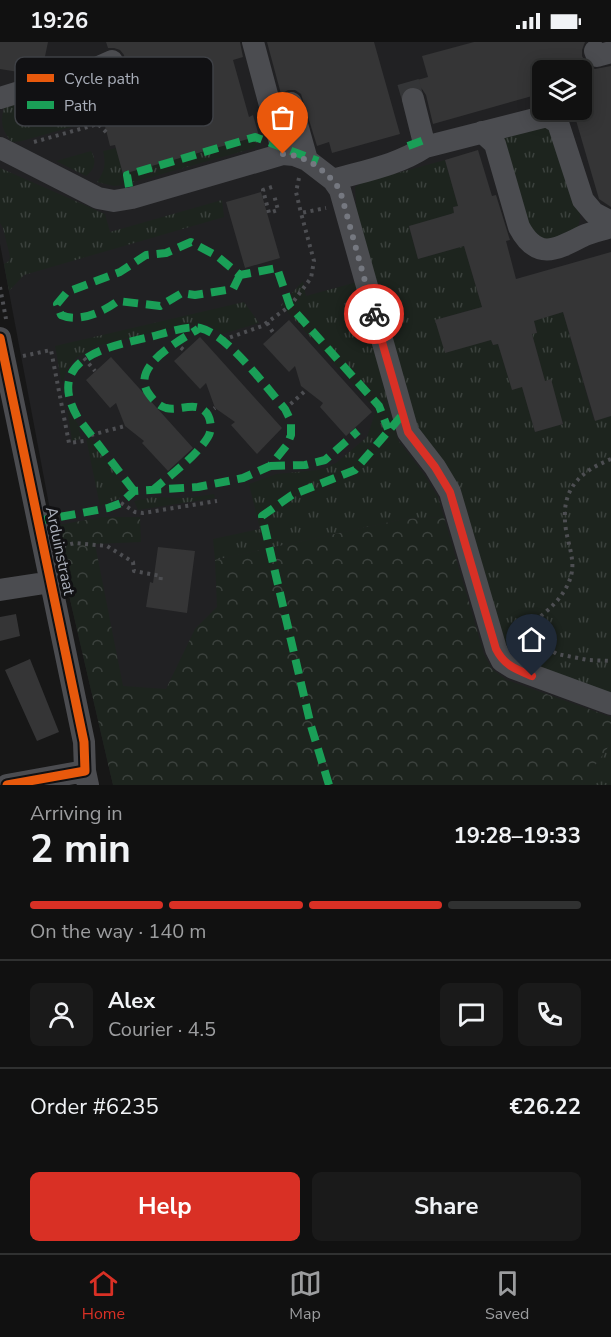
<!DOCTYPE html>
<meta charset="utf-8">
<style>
body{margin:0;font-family:"Nunito Sans",sans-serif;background:#1a1a1a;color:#f1f3f6;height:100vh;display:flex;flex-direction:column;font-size:22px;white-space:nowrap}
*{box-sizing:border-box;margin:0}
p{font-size:20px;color:#9c9d9f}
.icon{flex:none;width:33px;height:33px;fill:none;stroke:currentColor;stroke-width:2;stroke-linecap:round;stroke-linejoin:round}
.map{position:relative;height:743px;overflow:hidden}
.sheet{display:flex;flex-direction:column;background:#111;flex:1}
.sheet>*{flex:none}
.buttons{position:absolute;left:532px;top:18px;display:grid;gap:12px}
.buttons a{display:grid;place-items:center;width:60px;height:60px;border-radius:9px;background:#111;box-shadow:0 3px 15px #0003,0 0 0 2px #303131;font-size:30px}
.pin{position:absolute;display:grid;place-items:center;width:51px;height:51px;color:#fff;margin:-62px -26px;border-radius:50% 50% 50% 0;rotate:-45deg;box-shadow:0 0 6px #0007}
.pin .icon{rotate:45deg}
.courier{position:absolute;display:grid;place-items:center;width:60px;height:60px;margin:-30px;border:4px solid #d93025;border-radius:50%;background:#fff;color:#222;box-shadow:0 2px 8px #0007}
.summary em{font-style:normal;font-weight:700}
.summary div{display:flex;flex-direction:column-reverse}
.summary{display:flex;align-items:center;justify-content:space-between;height:102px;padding:0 30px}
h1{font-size:39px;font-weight:700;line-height:45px}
.bar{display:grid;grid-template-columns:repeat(4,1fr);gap:9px 6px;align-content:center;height:72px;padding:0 30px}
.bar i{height:8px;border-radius:4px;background:#303131}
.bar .active{background:#d93025}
.bar p{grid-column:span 4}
.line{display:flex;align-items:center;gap:15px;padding:0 30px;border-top:2px solid #303131}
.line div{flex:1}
.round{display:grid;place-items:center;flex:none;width:63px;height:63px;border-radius:9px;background:#1a1a1a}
.action{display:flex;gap:12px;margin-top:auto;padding:12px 30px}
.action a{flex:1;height:69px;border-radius:9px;background:#d93025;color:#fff;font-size:24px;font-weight:700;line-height:69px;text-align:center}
.action a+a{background:#1a1a1a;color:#f1f3f6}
.status{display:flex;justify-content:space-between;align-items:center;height:42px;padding:0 30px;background:#111;direction:ltr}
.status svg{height:16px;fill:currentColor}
.menu{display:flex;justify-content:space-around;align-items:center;height:84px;border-top:2px solid #303131;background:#111;font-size:16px;color:#9c9d9f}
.menu a{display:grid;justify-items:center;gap:3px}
.menu .active{color:#d93025}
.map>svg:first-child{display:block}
.built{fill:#212123;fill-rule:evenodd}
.grass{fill:url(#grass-tufts)}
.forest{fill:url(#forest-crowns)}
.building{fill:#353536}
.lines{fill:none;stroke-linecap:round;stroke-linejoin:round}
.minor-tunnel{stroke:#343537;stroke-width:22;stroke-dasharray:22 11;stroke-linecap:butt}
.path{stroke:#4d4e52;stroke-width:4;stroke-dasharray:3 4.5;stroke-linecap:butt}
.minor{stroke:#4b4c50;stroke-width:22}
.quiet{stroke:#1a9f57;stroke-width:8;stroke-dasharray:15 8;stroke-linecap:butt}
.cycleway-casing{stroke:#111113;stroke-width:13}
.cycleway{stroke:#e8590c;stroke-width:9}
.done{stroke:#757880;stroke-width:6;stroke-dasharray:0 10.8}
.route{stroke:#d93025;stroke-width:8}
.labels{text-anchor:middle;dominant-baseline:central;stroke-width:6;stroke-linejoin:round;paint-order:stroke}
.street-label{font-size:16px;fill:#a8adb8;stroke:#111113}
.key{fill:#111113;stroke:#3e4045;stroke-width:1.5}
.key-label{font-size:16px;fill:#a8adb8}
</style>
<div class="status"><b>19:26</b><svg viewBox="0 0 49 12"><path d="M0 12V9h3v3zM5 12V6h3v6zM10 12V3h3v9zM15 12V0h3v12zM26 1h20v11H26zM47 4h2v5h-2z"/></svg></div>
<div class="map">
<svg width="611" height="743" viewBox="0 0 611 743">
<defs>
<pattern id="grass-tufts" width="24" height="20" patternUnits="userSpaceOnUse" patternTransform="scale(1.5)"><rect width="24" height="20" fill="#1d241e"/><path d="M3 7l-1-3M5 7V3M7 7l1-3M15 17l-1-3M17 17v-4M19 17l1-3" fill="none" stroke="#3b413d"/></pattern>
<pattern id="forest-crowns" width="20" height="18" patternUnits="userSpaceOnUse" patternTransform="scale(1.5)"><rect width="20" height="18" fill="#1d241e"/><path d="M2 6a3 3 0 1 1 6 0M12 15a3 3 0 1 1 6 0" fill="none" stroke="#3b413d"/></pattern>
</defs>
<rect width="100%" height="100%" fill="#171717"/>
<path class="built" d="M0,0H611V743H113L53,484L0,202ZM543,28H582V68H543Z"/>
<path class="grass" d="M97,39L107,75L22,99L12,100C2,89 0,80 4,66Z
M547,78L580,167C581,188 575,190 559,202L528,194L501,95Z
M259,94L258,101L254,106L123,143L114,144L97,140C105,129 106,121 103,109L116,106L123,131Z
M91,109C97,119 95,127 86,134L56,119Z
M445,118L458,164L453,165L454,171L409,185L418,217L464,204L482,265L435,278L445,310L491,298L493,303L498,302L512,348L522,345L535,390L563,382L551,338L545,339L532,292L537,290L529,262L553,273L563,270L594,378L611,374V653L508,613L415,385L357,184L355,145L361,141Z
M0,126L105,172L110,190L222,158L224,175L24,233L9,249L4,222L9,219L10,215L3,186L0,181Z
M303,239L306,254L357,240L398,398L424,432L438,455L444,475L404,477L215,518L213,497L260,487L249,442L276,432L318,428L336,421L367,395L376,368L281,263Z
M244,260L259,281L222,292L206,282L181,284L96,304L76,316L67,328L62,342L55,304Z
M67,366L78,382L81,397L72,399Z
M86,396L92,397L127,448L120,456L100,464Z
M214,452L215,456L138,468L134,459L154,455L185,456Z
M611,701V743H581Z"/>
<path class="forest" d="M102,475H140L141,500L95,502L123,644L166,647L195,587L217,565L215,518L404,477L444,475L484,612L492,627L507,638L611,675V701L581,743H113L53,484Z"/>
<path class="building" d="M0,0H48L42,29L31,32L0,27Z
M106,0H240L243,15L233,18L249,75L253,73L259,94L123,132L115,103L110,104L104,80L108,79L97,40L117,35L116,32L123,27L125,20L124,13L120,8L114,6H108Z
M267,0H374L400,92L332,111L329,100L317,104L301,52L295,48H288L281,52Z
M474,0H585L582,8V14L588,24L595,27L611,24V165L599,157L573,68H582V28H543V51L433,82L426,53L422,47L416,44L414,39L428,35L422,14Z
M478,108L492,154L496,153L509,195L510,198L506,199L516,237L611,210V374L595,379L563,270L534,279L537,291L532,292L545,339L551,337L563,382L535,390L522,345L512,348L498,302L493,303L491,298L445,311L435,278L482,265L464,204L418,217L409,184L454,171L453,165L458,164L445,118Z
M261,150L280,216L245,226L226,160Z
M289,278L372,370L346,394L320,365L323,361L301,344L295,324L289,330L263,302Z
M200,295L282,386L257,412L231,383L235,380L215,366L206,341L200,347L174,319Z
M111,315L193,406L168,429L142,401L144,399L125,384L116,361L110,366L86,338Z
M158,505L195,509L187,571L146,565L150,540L153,541Z
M16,572L20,594L0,599V575Z
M30,617L59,690L37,699L5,628Z"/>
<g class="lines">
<path class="minor-tunnel" d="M408,40L413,57"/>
<path class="path" d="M34,100L98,82L107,91
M299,136L296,150L301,171
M272,145L263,148L269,171L278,168L274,153
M0,245L6,277
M267,281L274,292
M223,298L262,284L290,264L311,236L314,219L301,171L326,166
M175,301L185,309
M23,314L51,308L69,401L84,399L83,397
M84,316L95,329
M285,367L305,349
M208,371L215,366
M91,393L125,384
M611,417C577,431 560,449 566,488C568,501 574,516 572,529C569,549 552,566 537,577L533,597L557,612L588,618L611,619
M121,461L135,470L143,471L217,459
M63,504L75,501L107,504L133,520L134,529L161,534L160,542"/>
<path class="minor" d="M253,0L283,112
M595,9L597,14L611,10
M0,56L94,27L112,19
M413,57L425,105
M291,61L307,118
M482,90L495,102L519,185C537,219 556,208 583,194C592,190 602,188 611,185
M0,106L98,156L114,159L132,156L283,112L294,113L307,118L333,138L340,148L408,390L435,425L450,450L496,607L502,619L513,626L611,662
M333,138C364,129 398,123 425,105L547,74L558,81L583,158L594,171L611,180
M0,296L84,700L85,729L88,743
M0,548L51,540
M7,743L85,729"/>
<path class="quiet" d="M408,104L424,98
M129,145L127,133L255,95L318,119
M240,233L233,247L195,253L182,251L160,264L118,259C103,270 79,281 61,273L57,262L67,250L120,230L146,213L166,211L191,200L217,214L240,233L277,226L290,264L379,364L388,387
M270,424L305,423L325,418L358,389
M152,449C169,434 196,415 208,395C213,387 211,372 202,367C191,361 178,369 166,366C159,364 153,358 149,352C129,325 179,299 198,287
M38,479L108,466L121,461L134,449L198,445L243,436L270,424L287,403L291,393V379L285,367C266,345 227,292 200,286C187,283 163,292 150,295C106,305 44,317 78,376L134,449
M329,743L311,684L262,474L292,453L355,428L403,372"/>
<g class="cycleway-casing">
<path id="cycleway" d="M0,296L84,700L85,729L7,743"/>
</g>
<use href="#cycleway" class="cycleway"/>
</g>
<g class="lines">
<path class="done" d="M283,112C306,113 327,129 340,148L374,272"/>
<path class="route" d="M374,272L408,390L435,425L450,450L496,607C504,623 515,627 532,634"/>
</g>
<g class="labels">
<g class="street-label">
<text transform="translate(60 509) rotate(78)">Arduinstraat</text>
</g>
</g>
<rect x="15" y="15" width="198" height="69" rx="9" class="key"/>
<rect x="27" y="32" width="27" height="8" fill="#e8590c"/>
<rect x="27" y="59" width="27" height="8" fill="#1a9f57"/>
<g class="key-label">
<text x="64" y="42">Cycle path</text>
<text x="64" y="69">Path</text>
</g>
</svg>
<div class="buttons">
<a><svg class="icon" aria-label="layers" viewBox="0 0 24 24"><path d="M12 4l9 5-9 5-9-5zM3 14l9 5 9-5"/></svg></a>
</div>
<div class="pin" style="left:283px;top:112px;background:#ea580c"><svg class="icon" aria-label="bag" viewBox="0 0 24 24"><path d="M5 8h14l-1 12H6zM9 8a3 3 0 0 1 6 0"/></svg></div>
<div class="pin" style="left:532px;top:634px;background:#1f2937"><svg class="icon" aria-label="home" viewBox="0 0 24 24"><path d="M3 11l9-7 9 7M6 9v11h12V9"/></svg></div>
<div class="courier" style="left:374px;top:272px"><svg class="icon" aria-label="bike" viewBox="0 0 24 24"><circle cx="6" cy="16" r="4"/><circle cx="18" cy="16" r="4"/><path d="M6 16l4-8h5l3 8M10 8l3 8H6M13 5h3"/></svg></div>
</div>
<section class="sheet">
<div class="summary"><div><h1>2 min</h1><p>Arriving in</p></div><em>19:28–19:33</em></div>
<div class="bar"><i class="active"></i><i class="active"></i><i class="active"></i><i></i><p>On the way · 140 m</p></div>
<div class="line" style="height:108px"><a class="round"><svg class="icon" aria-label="person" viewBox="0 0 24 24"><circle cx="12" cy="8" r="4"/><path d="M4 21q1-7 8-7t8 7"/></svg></a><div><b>Alex</b><p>Courier · 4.5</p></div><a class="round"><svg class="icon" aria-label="chat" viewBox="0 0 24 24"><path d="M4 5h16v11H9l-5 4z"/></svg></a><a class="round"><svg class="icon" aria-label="phone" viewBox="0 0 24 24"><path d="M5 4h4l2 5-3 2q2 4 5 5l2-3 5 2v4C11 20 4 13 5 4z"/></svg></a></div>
<div class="line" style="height:78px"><div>Order #6235</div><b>€26.22</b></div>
<div class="action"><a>Help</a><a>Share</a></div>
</section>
<nav class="menu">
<a class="active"><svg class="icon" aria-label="home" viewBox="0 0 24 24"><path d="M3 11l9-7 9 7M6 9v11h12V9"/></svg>Home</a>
<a><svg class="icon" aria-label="map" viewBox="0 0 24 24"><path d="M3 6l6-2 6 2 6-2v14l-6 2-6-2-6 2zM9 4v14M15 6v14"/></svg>Map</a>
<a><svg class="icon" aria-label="saved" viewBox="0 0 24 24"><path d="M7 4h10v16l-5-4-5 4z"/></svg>Saved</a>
</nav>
